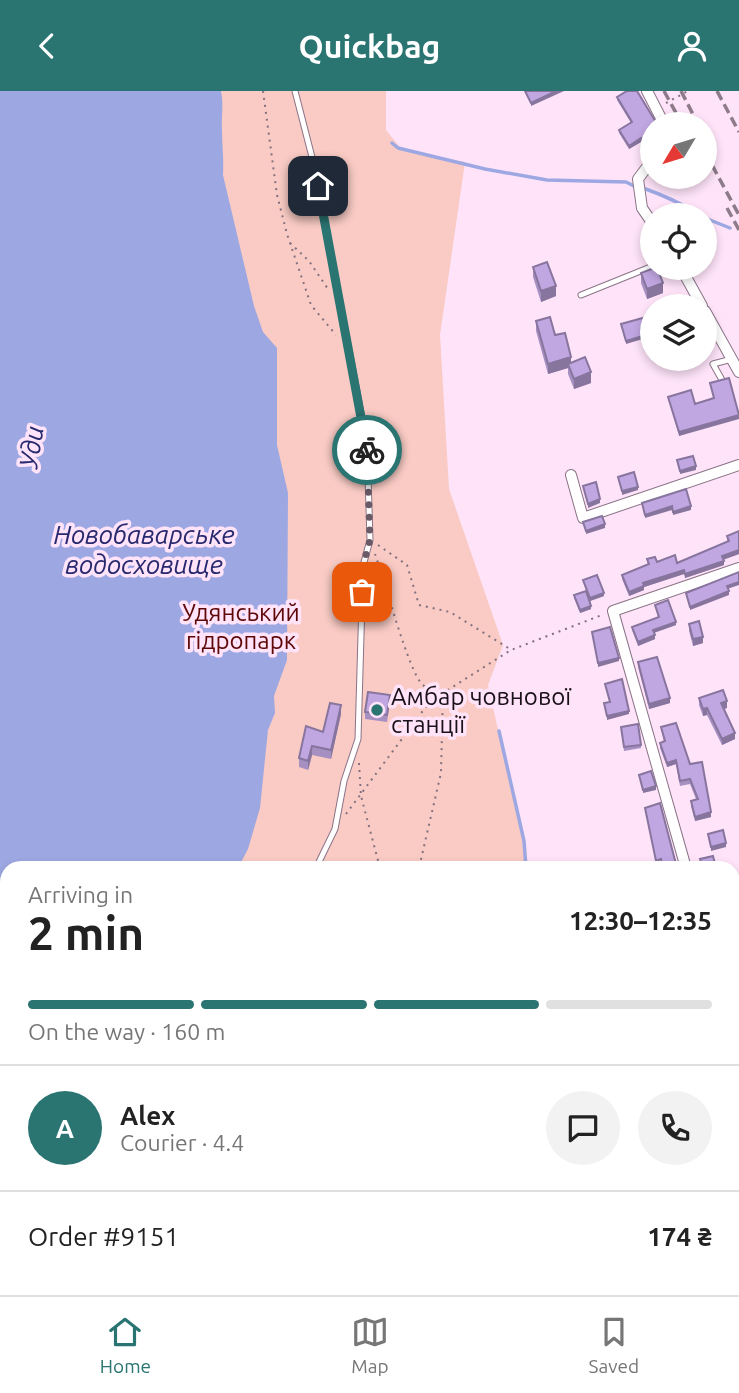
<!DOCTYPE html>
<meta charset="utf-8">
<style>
body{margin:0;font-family:Ubuntu,sans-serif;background:#f2f2f2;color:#222;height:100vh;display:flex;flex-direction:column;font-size:26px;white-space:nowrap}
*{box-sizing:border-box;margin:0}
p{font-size:23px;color:#767676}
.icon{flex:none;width:38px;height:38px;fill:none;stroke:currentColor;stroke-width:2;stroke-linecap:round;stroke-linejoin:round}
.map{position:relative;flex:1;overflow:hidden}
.drawer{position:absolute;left:0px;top:770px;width:740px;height:434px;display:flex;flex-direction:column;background:#fff;border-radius:21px 21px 0 0;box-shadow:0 4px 10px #0003}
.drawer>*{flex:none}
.needle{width:46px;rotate:232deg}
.buttons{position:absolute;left:640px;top:21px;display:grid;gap:14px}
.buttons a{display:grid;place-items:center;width:77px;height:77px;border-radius:50%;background:#fff;box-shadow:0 4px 10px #0003;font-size:35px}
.pin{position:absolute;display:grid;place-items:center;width:60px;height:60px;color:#fff;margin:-30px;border-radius:14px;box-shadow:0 4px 10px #0006}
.courier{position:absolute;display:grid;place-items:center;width:70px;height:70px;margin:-35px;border:5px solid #2a7472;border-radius:50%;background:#fff;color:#222;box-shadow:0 2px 9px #0007}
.headline em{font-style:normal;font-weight:700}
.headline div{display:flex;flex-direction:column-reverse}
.headline{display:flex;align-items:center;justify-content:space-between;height:119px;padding:0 28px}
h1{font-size:46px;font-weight:700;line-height:52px}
.bar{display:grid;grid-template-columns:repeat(4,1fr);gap:10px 7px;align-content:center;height:84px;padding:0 28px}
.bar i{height:9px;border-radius:5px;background:#e0e0e0}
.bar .selected{background:#2a7472}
.bar p{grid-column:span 4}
.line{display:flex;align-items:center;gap:18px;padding:0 28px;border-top:2px solid #e0e0e0}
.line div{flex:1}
.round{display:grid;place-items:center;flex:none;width:74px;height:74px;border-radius:37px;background:#f2f2f2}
header{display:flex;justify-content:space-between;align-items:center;height:91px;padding:0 28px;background:#2a7472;color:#fff;font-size:32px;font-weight:700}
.tabs{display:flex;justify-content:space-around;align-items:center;height:98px;border-top:2px solid #e0e0e0;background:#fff;font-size:19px;color:#767676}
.tabs a{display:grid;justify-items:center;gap:4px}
.tabs .selected{color:#2a7472}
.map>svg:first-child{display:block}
.green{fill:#f9cbc4}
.water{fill:#9da8e3}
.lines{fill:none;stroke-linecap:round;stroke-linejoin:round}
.stream{stroke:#9da8e3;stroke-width:3.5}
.lane-casing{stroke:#8a7386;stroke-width:7}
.street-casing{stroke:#8a7386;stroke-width:12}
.path{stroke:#82717f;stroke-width:2;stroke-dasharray:2 5;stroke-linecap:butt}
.lane{stroke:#fff;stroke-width:5}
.street{stroke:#fff;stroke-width:10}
.rail{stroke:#8d7b8a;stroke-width:3.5;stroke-dasharray:10 5;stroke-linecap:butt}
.wall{fill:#a690c2}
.shaded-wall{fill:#87759e}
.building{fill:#c1a7e2;stroke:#87759e;stroke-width:2}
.done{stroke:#6a5a67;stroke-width:7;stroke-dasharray:0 12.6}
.route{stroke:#2a7472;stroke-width:9}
.poi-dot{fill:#2a7472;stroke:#fee3f9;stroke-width:2.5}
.labels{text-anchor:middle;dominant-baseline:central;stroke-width:7;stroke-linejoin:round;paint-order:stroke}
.park-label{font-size:24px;fill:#5d0707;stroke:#fee3f9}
.poi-label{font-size:24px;fill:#1a1119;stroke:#fee3f9;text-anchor:start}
.water-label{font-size:26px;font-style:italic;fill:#27296e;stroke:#fee3f9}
</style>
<header><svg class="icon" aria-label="back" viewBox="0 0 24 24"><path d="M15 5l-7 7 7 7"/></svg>Quickbag<svg class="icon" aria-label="person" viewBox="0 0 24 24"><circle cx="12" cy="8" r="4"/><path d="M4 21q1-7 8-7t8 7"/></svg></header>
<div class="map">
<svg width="739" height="1204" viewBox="0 0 739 1204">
<rect width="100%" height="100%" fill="#fee3f9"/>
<path class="green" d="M0,0H386V39L403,60L465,71L440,244L449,398L503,554L488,594L529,777H7V1197H252L249,1204H0Z"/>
<path class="water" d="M0,0H221C224,15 221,25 222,39C222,55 224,68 223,84L254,215L263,241L277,257V354L288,402L287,569L274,605L275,622L268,639L260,717L248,758L238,777H7V1113L0,1119Z"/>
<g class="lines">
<path class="stream" d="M392,52L398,57L485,78L547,89L626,91L636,96
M643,97C663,104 682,113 701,124
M705,127L730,137
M499,640L524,750L526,777
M710,1199L739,1198"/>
<g class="lane-casing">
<path id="lane" d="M295,0L313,70L367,353L370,449L363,475L358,648L344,690L335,738L316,777
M581,204L653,175
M722,289L713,273L732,268
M56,1204L63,1197"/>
</g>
<g class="street-casing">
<path id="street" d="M647,0L664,33
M653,68L638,88L642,117L653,133
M681,177L702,215
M705,220L739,281
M571,384L583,427L739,374
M686,777L613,520L739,477
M733,925L739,923
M733,1132L739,1127
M733,1180L739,1183
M624,1204L628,1197"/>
</g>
<path class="path" d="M263,0L277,104L287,143L311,214L336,244
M666,12L688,0
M290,152L309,170L328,198
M378,454L407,474L419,514L450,521L510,558
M375,463C384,487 409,583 423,594C428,599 436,600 443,602L441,682L419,777
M359,672L361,705L380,777
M346,723L425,617L443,602L511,559L602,524
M11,1204L24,1197
M42,1204L43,1197
M95,1204L101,1197"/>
<use href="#lane" class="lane"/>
<use href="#street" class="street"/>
<path class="rail" d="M664,0L682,33
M681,0L698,33
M717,0L739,41
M705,61L739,124
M727,117L739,139"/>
</g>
<path class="wall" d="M617,6L653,33V59L648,62L641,51L629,58L619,42V39L631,32L617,9Z
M533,176L556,205L541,211L533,186Z
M641,182L663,202L647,208L641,192Z
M536,230L555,244L571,271L591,292L574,298L568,283V277L548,283L536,240Z
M710,292L739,322L679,345L668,306L695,313L714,307Z
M727,445L739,463L723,469L724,474L685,487L684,483L644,496V499L629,505L622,488V484L648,474L647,468L657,471L677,472L727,450Z
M583,489L604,505L590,510L591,518L580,522L574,507V504L586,500Z
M655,514L676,534L654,542L655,548L638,555L632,539V536L658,526Z
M689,533L703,552L693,555L689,540Z
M638,571L670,612L649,618L638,576Z
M699,607L727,617L723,618L735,648L722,654L707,624L703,625L699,614Z
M390,611L387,631L365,628V621Z
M341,623L331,668L312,664L308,679L299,676V667Z
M661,636L690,673L711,726L695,730L691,715V710L696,708L690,693L680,695L676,673L667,676L660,657V652L664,651Z
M621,639L641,654V657L624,660Z
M733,943L739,963V967L733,968Z
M739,996V1017L738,1018L733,1004V997Z"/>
<path class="shaded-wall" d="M556,0H564L531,15V12Z
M641,47V51L629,58V55Z
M663,192V202L647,208V198Z
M556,195V205L541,211V200Z
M653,242V245L626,253V250Z
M571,266V276L568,273V277L548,283V273Z
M591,281V292L574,298V288Z
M739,324V328L679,345V341Z
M696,375V379L680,383V380Z
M638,396V399L622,404V400Z
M600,408V412L588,417V413Z
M672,415V419L645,427V424Z
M691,415V419L673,424V421Z
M605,433V437L586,443V440Z
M739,459V463L722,469V465Z
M724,470V474L685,487V483Z
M684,479V483L644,496V499L629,505V501L643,492Z
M739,491V494L727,498V495Z
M729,500V504L690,519V516Z
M604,502V505L590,510V507Z
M591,515V518L580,522V519Z
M676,531V534L653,542V539Z
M655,544V548L638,555V551Z
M703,546V552L693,555V548Z
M619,567V570L598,576V572Z
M670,607V612L649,618V613Z
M727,610V617L721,619V612Z
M341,614V623L331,668V659Z
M707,617V624L703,625V618Z
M629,620V623L607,629V625Z
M735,642V648L722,654V648Z
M312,655V664L308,679V670Z
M676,669V673L667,676V672Z
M656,695V699L643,702V699Z
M711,721V726L695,730V726Z
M726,752V756L711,760V756Z"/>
<path class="building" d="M525,0H556L531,12Z
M627,0H637L657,33H653V56L648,59L641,47L629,55L619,39L632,31L617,6Z
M547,171L556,195L541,200L533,176Z
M654,177H657L663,192L647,198L641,182Z
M650,225L653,233V242L626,250L621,233Z
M550,226L555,244L565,242L571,266L548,273L536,230Z
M585,266L591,281L574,288L568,273Z
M729,287L739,324L679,341L668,306L691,299L695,313L714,307L710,292Z
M693,365L696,375L680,380L677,369Z
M634,381L638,396L622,400L618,386Z
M596,391L600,408L588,413L583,395Z
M686,398L691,415L673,421L672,415L645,424L642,412Z
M602,425L605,433L586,440L583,431Z
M739,440V459L722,465L724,470L685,483L684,479L643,492L644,495L629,501L622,484L649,473L647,468L655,466L657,471L675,464L677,472L729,450L727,445Z
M739,481V491L727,495L729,500L690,516L686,502Z
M597,484L604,502L590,507L583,489Z
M586,500L591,515L580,519L574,504Z
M668,509L676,531L653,539L655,544L638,551L632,536L659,526L655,514Z
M699,530L703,546L693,548L689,533Z
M610,536L619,567L598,572L592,541Z
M657,566L670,607L649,613L638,571Z
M622,588L629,620L607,625L604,612L610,611L605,593Z
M723,599L727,610L721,612L735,642L722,648L707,617L703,618L699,607Z
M368,601L390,604L387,624L365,621Z
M330,612L341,614L331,659L312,655L308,670L299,667L306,635L323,641Z
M676,632L690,673L702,671L711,721L695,726L691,710L698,708L690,688L680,690L676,669L667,672L660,652L665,650L661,636Z
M638,633L641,654L624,656L621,636Z
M651,680L656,695L643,699L639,684Z
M660,712L677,777H662L661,768L656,770L645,717Z
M723,739L726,752L711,756L708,743Z
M713,765L716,777H703L700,768Z
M739,876V900L738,901L733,886V878Z
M733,943L739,963L733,964Z
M739,996V1011H738L733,997Z
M565,1197H602L601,1204H563Z
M649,1197H665L664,1204H649Z"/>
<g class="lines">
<path class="done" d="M362,501L363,475L370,449L367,359"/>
<path class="route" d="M318,95L367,359"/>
</g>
<circle class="poi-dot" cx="377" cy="619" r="7"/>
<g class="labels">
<g class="park-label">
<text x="241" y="521">Удянський<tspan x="241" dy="28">гідропарк</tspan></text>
</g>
<g class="poi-label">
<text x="391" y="605">Амбар човнової<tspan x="391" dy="28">станції</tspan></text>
</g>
<g class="water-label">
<text transform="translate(31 356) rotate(-81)">Уди</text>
<text x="144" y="443">Новобаварське<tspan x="144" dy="30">водосховище</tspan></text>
</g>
</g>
</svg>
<div class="buttons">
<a><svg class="needle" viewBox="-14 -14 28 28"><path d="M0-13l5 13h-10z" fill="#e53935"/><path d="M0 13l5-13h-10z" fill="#767676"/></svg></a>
<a><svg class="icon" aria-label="locate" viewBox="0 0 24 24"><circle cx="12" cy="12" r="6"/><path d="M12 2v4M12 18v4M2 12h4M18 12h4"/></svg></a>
<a><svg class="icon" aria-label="layers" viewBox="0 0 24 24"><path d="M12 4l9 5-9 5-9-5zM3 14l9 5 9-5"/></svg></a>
</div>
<div class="pin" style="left:362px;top:501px;background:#ea580c"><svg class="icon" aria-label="bag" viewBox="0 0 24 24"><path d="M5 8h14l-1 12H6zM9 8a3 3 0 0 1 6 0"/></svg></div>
<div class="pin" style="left:318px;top:95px;background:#1f2937"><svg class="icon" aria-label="home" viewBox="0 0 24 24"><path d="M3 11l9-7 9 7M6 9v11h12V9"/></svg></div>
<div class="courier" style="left:367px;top:359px"><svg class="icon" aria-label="bike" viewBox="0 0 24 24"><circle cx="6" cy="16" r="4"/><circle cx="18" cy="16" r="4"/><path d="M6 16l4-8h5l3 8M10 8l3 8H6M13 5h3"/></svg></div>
<section class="drawer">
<div class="headline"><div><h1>2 min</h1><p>Arriving in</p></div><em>12:30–12:35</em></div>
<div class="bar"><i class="selected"></i><i class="selected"></i><i class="selected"></i><i></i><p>On the way · 160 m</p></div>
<div class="line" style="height:126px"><b class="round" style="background:#2a7472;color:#fff">A</b><div><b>Alex</b><p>Courier · 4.4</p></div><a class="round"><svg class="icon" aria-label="chat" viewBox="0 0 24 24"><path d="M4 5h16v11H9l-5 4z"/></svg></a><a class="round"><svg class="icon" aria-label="phone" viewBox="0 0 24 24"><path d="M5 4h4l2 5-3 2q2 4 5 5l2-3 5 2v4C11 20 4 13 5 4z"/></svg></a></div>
<div class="line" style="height:91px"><div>Order #9151</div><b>174 ₴</b></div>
</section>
</div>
<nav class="tabs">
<a class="selected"><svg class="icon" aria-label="home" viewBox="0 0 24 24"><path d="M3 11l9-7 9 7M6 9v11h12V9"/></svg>Home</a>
<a><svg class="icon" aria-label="map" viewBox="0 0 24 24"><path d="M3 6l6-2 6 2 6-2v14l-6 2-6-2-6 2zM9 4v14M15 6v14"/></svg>Map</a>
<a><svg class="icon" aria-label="saved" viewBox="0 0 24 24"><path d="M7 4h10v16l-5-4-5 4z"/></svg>Saved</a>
</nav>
